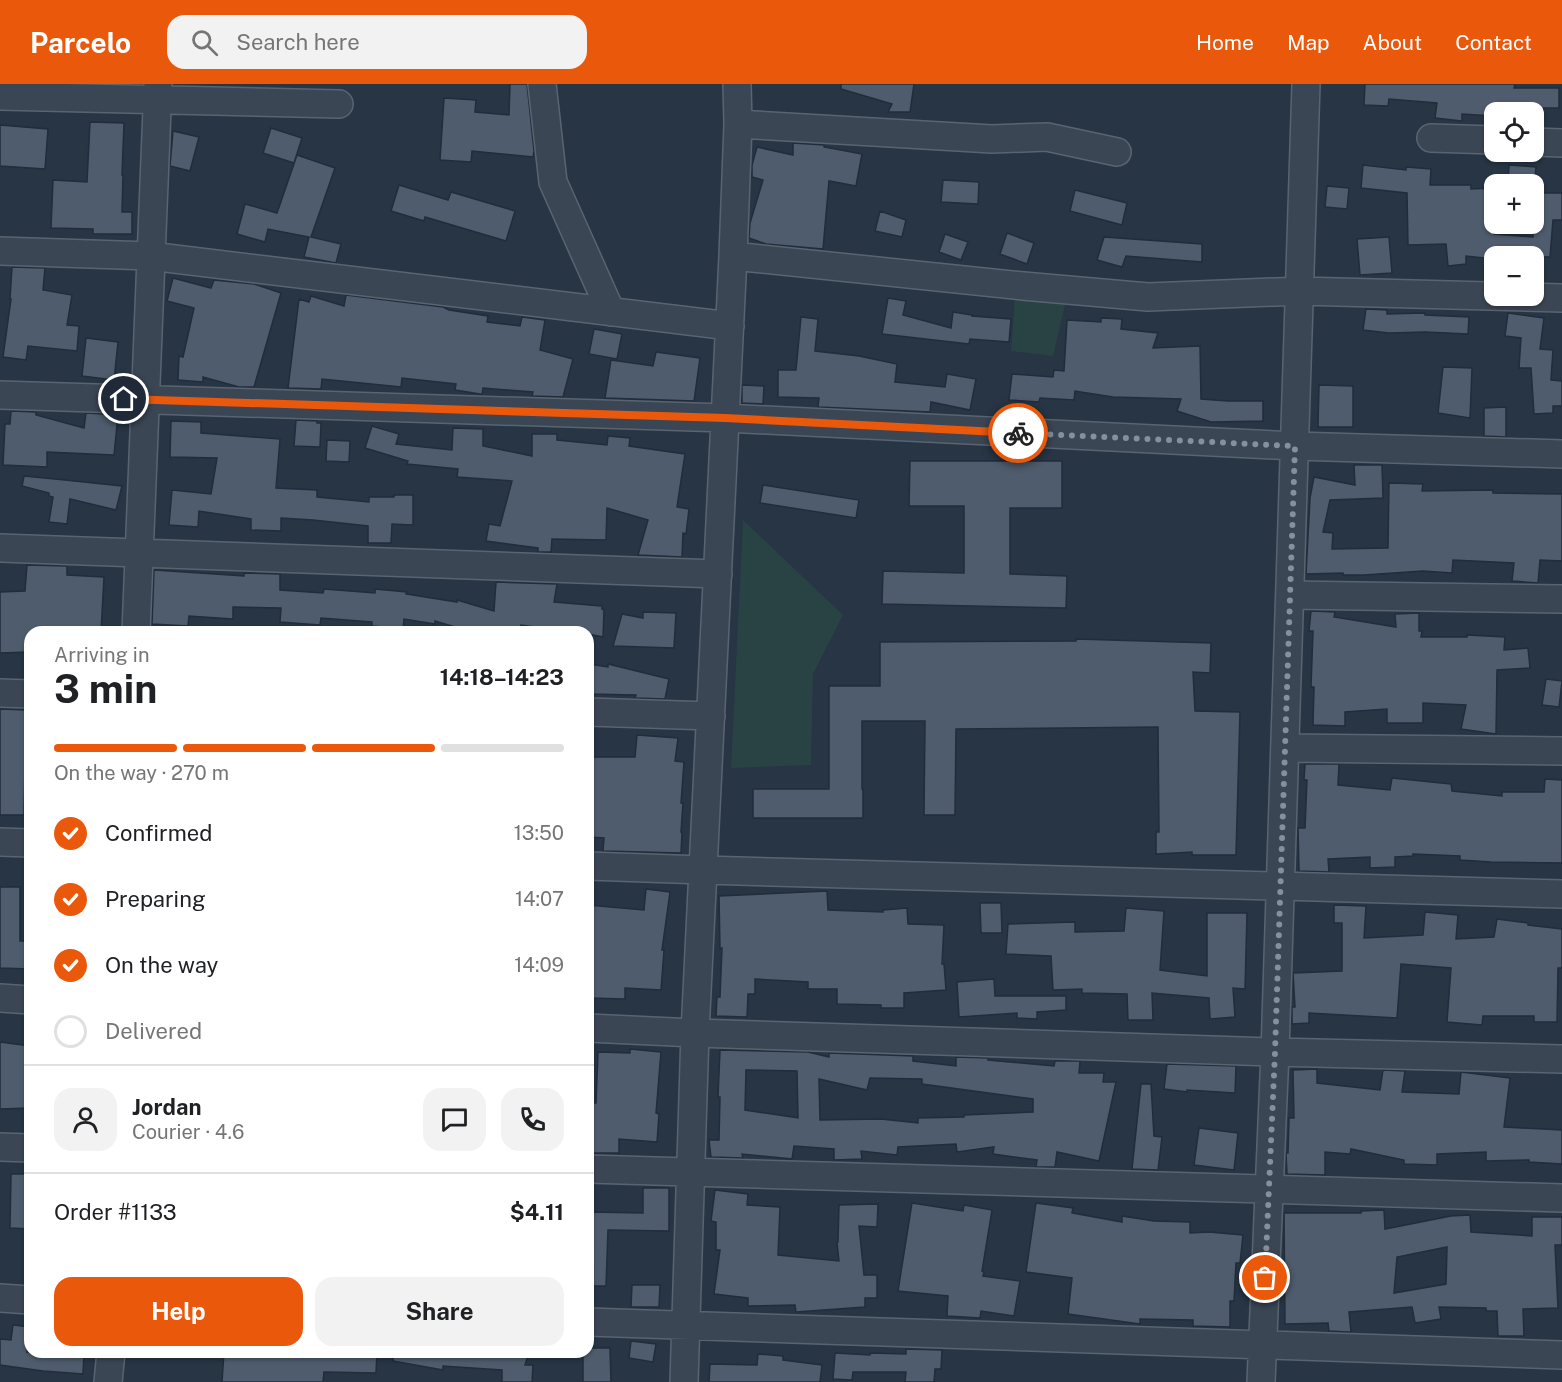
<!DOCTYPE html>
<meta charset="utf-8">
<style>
body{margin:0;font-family:"Public Sans",sans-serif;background:#f2f2f2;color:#202124;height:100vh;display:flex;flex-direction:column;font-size:22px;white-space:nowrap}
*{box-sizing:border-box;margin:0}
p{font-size:20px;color:#757577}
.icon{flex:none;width:33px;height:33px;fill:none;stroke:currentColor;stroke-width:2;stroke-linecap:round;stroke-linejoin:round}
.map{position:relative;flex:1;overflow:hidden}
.panel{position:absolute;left:24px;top:542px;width:570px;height:732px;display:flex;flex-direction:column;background:#fff;border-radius:18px;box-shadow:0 2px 4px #0004}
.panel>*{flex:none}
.controls{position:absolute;left:1484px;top:18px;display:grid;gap:12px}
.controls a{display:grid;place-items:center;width:60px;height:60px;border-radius:12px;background:#fff;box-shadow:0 2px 4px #0004;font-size:30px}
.pin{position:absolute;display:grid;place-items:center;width:51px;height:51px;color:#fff;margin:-26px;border:3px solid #fff;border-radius:50%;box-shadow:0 2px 6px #0007}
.courier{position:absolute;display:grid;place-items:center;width:60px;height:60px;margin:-30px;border:4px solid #ea580c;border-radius:50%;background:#fff;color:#222;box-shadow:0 2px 8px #0007}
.overview em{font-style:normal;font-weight:700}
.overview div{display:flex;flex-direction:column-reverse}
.overview{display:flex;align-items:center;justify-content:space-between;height:102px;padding:0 30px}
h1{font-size:39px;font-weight:700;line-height:45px}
.bar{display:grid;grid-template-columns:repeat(4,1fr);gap:9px 6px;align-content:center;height:72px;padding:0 30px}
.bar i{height:8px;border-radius:4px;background:#e0e0e0}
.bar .on{background:#ea580c}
.bar p{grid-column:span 4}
.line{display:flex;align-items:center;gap:15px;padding:0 30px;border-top:2px solid #e0e0e0}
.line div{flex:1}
.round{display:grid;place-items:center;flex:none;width:63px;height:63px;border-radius:18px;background:#f2f2f2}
ol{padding:0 30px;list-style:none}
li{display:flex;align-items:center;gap:18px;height:66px}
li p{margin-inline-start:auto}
li .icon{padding:6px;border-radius:50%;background:#ea580c;color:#fff;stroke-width:4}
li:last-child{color:#757577}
li i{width:33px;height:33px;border:3px solid #e0e0e0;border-radius:50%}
.button{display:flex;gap:12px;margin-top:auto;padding:12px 30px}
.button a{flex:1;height:69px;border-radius:18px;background:#ea580c;color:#fff;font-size:24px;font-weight:700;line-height:69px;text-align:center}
.button a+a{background:#f2f2f2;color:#202124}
header{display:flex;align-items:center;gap:36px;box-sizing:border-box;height:84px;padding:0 30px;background:#ea580c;color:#fff}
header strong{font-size:28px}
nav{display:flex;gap:33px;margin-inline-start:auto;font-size:21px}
.search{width:420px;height:54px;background:#f2f2f2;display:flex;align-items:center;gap:15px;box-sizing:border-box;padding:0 21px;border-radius:18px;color:#757577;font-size:22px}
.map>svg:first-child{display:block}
.green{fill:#294345}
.building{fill:#4e5c6d;stroke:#222d3b;stroke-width:1.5;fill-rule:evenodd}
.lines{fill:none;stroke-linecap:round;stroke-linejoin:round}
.minor-casing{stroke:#5a6471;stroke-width:30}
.minor{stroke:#3b4654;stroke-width:27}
.done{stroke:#86909d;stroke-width:6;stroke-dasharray:0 10.8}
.route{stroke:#ea580c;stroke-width:8}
</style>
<header>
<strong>Parcelo</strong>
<div class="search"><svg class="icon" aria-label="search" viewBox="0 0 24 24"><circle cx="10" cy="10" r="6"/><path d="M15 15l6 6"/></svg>Search here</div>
<nav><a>Home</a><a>Map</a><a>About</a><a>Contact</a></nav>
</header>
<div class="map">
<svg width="1562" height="1298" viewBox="0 0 1562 1298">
<rect width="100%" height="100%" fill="#273544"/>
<path class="green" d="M1015,212H1067L1053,272L1011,267Z
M743,436L843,531L813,590L811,681L731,684Z"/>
<path class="building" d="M510,0H527L534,67L533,73L472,67L471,78L440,76L444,14L476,16L475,28L509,31Z
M841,0H914L910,28H888L892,20L841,5Z
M1365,0H1515L1514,4H1559V24H1543L1542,28H1494V32L1462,30V37L1435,34L1437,19L1389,15L1388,22L1364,21Z
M90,38L124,39L122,91H123L122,128H132V150H93V145L51,144L53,96L87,98Z
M0,41L48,45L45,85L0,82Z
M271,44L302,54L294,79L263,69Z
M173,47L199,53L190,87L170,82Z
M793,59L824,61V63L862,70L856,102L829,97L823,165L766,160L749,154L750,139L763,96L752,93V81L757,63L793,71Z
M297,71L335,84L311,153L341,160L336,179L304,173L309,153L268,145L265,158L237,150L245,120L277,129Z
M1363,81L1406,86V83L1431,85L1430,101H1471V105L1494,104V150L1533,153V109H1562V136H1553L1550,173L1494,172V175L1466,172V180L1448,182L1446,160L1408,161L1407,109L1361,104Z
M1509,81L1536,83L1534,100H1508Z
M943,96L979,98L978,120L941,118Z
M399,101L448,116L451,108L515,127L506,157L425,133L424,137L391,127Z
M1327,102L1349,104L1347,125L1325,123Z
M1075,106L1127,119L1122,141L1070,127Z
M880,127L906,136L902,153L875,147Z
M1007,149L1034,159L1027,180L1000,170Z
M945,150L968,158L961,176L939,168Z
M1104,153L1202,160V178L1126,172L1122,183L1097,176Z
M1389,153L1392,189L1360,191L1357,155Z
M12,183L45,184L43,206L72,211L67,241L79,242L77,267L28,262L26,276L3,273L11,215H10Z
M173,194L211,204L214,196L254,200L281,209L254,303H239L203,293V298L178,296L179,272L183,273L194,224L167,217Z
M346,211L443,223L449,226L488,232L487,238L520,242L522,233L545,236L540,266L573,275L563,313L532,312L533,308L483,304L482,311L480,310L455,306L456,300L402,294L401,303L322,295L321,305L288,304L299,215L309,218L311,212L344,222Z
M888,214L906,217L903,231L951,244L953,228L972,231V232L1011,235L1009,258L970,255L969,260L882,250Z
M1366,225L1387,226V230L1425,229V231L1469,233L1468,250L1425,248L1389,249L1363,246Z
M1508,229L1544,234L1540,265L1553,266L1551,296L1562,297V322H1553V329L1534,330L1531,284H1519L1521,254L1505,252Z
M801,233L818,235L815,267L859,272L897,280L895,298L945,303L947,290L976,295L970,326L931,318L930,328L818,323L819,314L778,313V286H796Z
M1101,234L1122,235L1121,245L1158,249L1153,264L1200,262L1201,315L1228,317H1263V337L1211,338L1177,327L1181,315L1113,313L1075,307L1074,316L1040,314L1039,318L1009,316L1012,290L1053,293L1054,286L1064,287L1067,236L1101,238Z
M594,245L622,250L617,275L589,270Z
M86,254L118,258L114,296L82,292Z
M656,268L700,274L694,317L605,314L611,276L653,282Z
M1443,283L1472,284L1470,334L1438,329Z
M742,301L764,302L763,320L742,319Z
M1319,301L1353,302V343H1318Z
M1506,323V353L1484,352V324Z
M11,327L36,328V331L84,344L86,329L118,331L114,371L47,368V383L3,381L5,340H10Z
M296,336L317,337V339H321L320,363L294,362Z
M171,337L201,338V349L280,355L276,404L317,406V413L369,418V413H394V411H413V441L392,440L391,459H368V442L313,436L281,434V447L251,446V435L199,427L198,443L169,441L172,406L211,410L217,374L170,373Z
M372,342L399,350L396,360L452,366L453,344L483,345V362L532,372V350H557V356L607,361L608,352L630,354L629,362L685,370L677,423L689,425L686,450L683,449L682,473L638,471L648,436L607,424L606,456L552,455L551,468H538V464L486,457L489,440L500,442L512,397L457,393L458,385L407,380L408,377L365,364Z
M327,356L350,357L349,378L326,377Z
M910,377H1062V424H1010V490L1067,492L1066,524L882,520L883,487L964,489V422H909Z
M1354,381H1382L1383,414L1330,416L1323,448L1333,449L1332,465L1388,464L1389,399L1423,400L1422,407L1493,406V409L1562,410V477L1540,476L1538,499L1512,497L1514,479L1453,476L1452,489L1423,487L1364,491H1343V489L1306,490L1310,414L1314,393L1355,401Z
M24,392L65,396L122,402L116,426L70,415L67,440L49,438L53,413L49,412V409L22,402Z
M763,401L859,416L856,434L760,419Z
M27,481L67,482V491L104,493L101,548H30V568L0,569V508L25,507Z
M154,486L244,492V489L280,490V506L323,509L324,505L375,509V505L407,508L406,510L457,518V516L494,527L496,498L557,500L554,518L602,522V525L604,526L603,553L588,550V548H568L521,541L520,548H472L435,537V540L404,535L403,545L372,542V538L321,534L320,541L280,538L281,524L233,523V535L189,532L188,542L152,540Z
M1311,527L1335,528L1334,533L1396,543L1395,530L1419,529V547H1422L1421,553H1467V551L1505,553L1504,566L1528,564L1530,584L1497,586L1496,650L1461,645L1466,621L1423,619V639H1387V625L1345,628V642L1313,641L1314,603H1311L1313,547H1309Z
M643,528L676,529L674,564L613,562L622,530L643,534Z
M1076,555L1211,559L1210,589L1193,588L1195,627L1240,628L1236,771H1192V768L1156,770V748H1159L1158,643L956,645L955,731H924L925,637H862V705H863V734H753V705H829V602H880V558L1076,557Z
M588,580L608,583V580L669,595L665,615L635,614L636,611L588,610Z
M1546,595L1562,597L1559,623L1542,621Z
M0,625L27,626L25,643L30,644V685L25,684L24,731H0Z
M637,651L678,654L675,677L684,678L681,719H683L681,748H682L681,769L603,767L604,754L588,753V673H635Z
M1305,680H1339L1338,701L1390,706L1392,694L1451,700L1452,707L1502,712V708H1544L1545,695L1562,696V779L1491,778L1460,776V772L1413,770V772L1395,773V783L1370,784V773L1328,775L1329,788L1299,787L1298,744H1305L1307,696H1304Z
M0,803H20V857H30V885L0,884Z
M646,805L670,808L662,866H664L661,906L625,904V915L589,914V872H588V821L644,826Z
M827,807L828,826L883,828V826L907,824L908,840L944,841L942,880H944L946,906L904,909V924H881V921L837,920V905H808V898L755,895V910H748L747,933L716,932L717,913H720L722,864L720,865L719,812Z
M980,819H1001L1002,849H981Z
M1334,821L1366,822L1364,854L1423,851L1425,828L1458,831L1456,855L1494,853L1497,835L1528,839V841L1562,845V884H1558L1557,938H1534V932H1483L1482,941L1447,938L1451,884L1401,880L1397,934L1309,929V939L1292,940V923H1295L1293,889L1342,887V839H1334Z
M1126,824L1164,827L1160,886L1207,892V829H1247L1245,905L1233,904L1235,933L1210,935L1209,914L1152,909L1153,936H1128L1127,910L1082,909V905L1053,906L1051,872L1006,870L1008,840L1075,838V848L1124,847Z
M994,895L995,912H1066V926L1037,928V935L1017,934V929L959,933L957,898Z
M0,958L30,962V1024L0,1025Z
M630,965L661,968L656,1029L659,1030L657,1058L619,1055V1069H588V1019H596L598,968L630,969Z
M720,966L808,968L829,973V969L913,972V977L956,982V973L988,974V976L1054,982L1055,977H1080L1079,989H1104L1103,998H1116L1099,1077L1057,1068L1055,1083H1036L1037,1076L993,1070L994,1063L957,1068L956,1060L898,1063L897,1071L861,1067L862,1075L834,1076V1065L794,1062L792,1075L742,1070L743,1074L711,1073L709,1056H719L720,1013H718ZM746,986L797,987L798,1034L745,1026ZM870,994L922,995V1000L1033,1015V1028L964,1031V1033L918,1034V1039L881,1035L820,1036L819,995L867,1006Z
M1167,980L1236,982L1235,1009L1187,1006V1008L1164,1005Z
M1317,985V999L1380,1006L1383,986L1405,987L1402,1008L1459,1010L1461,988L1510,994L1504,1043L1562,1046V1080L1529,1078V1076L1486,1077V1068L1437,1070V1081L1404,1080V1076L1351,1065L1350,1070L1325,1068V1091L1287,1090L1286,1069H1288L1289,1034H1294L1293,986Z
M1141,1000H1151L1154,1052L1162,1053L1158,1086L1132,1085Z
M1199,1044L1238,1049L1234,1086L1194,1081Z
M11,1090H30V1145L10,1144Z
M643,1104H669V1147L608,1146L606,1202H588V1128L643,1129Z
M715,1106L748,1110L747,1121L780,1123L778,1171L839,1177L837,1159L838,1158L839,1121L878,1120L877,1143L859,1142L864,1191H877V1214H865V1223L796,1228L795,1221L748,1222V1214L714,1210L720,1166H716V1138L711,1137Z
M912,1119L963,1127L964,1121L992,1126L982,1187L984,1188L983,1192L1020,1197L1014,1232L981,1227L980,1234L947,1232L948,1212L898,1207Z
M1036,1119L1073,1124L1072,1129L1122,1138V1132L1154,1137L1190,1138V1149L1209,1148L1243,1151L1240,1179H1236L1234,1217H1230V1243L1193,1242V1236L1140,1235V1240L1068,1230L1072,1194L1026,1188Z
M1384,1126L1385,1145L1451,1132L1470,1131L1471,1148L1532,1152V1133H1562V1161H1555L1558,1224L1523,1225L1524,1252H1498L1497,1227H1486V1224L1439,1223L1441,1235L1415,1239L1412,1223L1349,1228L1351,1248H1348L1329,1247L1328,1239L1285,1240L1284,1129H1361V1127ZM1447,1163L1446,1200L1394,1209L1397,1173Z
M632,1201H660L659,1223H631Z
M13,1241L30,1243L27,1268H84L83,1290L43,1287L0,1281V1255L11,1256Z
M631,1257L656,1260L653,1278L629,1274Z
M588,1264H610L611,1298H583V1268H588Z
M906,1265L942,1266L941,1285H935L934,1298H905L906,1288H853L852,1296L833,1295L835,1269L870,1271V1269L906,1270Z
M224,1268H377L376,1289L324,1288L323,1298H222Z
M394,1268H529L525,1281H533L532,1298H502V1286L443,1282V1286L393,1277Z
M758,1270L783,1272V1276L822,1281L820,1298H709L710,1280L757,1281Z"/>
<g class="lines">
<g class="minor-casing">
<path id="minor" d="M542,0L553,98L611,228
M0,12L339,20
M738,40L992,55L1047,53L1117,68
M1431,54L1494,56
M1533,58L1562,59
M0,167L150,172L730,242
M733,172L1023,202L1148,213L1300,207L1562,214
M0,311L725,334L1295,362L1562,370
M0,464L718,490
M1290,511L1562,515
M136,548L158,0
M0,609L30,610
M588,628L711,632
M1285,664L1562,667
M0,758L30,759
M588,782L703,786L1562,810
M0,914L30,916
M588,944L695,949L1275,968L1562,975
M0,1063L30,1064
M588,1085L1562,1114
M0,1214L30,1216
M588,1238L1562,1271
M108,1298L111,1268
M684,1298L695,949L733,172L738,40L737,0
M1261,1298L1275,968L1306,0"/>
</g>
<use href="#minor" class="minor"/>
</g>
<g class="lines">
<path class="done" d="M1018,349L1295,362L1275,968L1265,1194"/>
<path class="route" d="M124,315L725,334L1018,349"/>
</g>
</svg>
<div class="controls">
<a><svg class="icon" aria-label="locate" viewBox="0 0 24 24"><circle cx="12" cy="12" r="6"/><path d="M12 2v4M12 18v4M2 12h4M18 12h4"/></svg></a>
<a>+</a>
<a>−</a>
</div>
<div class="pin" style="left:1265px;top:1194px;background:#ea580c"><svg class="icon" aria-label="bag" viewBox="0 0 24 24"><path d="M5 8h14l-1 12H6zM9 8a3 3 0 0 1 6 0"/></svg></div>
<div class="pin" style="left:124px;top:315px;background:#1f2937"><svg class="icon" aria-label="home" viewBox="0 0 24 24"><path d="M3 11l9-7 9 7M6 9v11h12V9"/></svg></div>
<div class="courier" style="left:1018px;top:349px"><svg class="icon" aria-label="bike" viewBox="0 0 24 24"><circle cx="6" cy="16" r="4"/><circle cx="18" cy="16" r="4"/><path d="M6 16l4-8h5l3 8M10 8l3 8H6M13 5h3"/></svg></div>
<section class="panel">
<div class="overview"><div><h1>3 min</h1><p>Arriving in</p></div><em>14:18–14:23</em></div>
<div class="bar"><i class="on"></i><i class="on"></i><i class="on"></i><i></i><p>On the way · 270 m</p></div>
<ol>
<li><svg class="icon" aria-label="check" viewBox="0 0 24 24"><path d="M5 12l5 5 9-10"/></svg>Confirmed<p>13:50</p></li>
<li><svg class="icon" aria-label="check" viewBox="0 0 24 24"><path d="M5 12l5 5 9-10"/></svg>Preparing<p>14:07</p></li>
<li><svg class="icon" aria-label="check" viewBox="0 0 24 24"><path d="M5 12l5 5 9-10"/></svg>On the way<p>14:09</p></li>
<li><i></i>Delivered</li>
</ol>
<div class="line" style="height:108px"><a class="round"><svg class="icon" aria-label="person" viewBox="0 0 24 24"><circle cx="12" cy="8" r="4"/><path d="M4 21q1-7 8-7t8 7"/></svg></a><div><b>Jordan</b><p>Courier · 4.6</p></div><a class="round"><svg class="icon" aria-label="chat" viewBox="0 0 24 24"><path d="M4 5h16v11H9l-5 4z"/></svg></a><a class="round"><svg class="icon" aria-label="phone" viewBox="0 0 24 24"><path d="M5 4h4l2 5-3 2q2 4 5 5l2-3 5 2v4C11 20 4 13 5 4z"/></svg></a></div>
<div class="line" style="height:78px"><div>Order #1133</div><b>$4.11</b></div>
<div class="button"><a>Help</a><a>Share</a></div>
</section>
</div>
